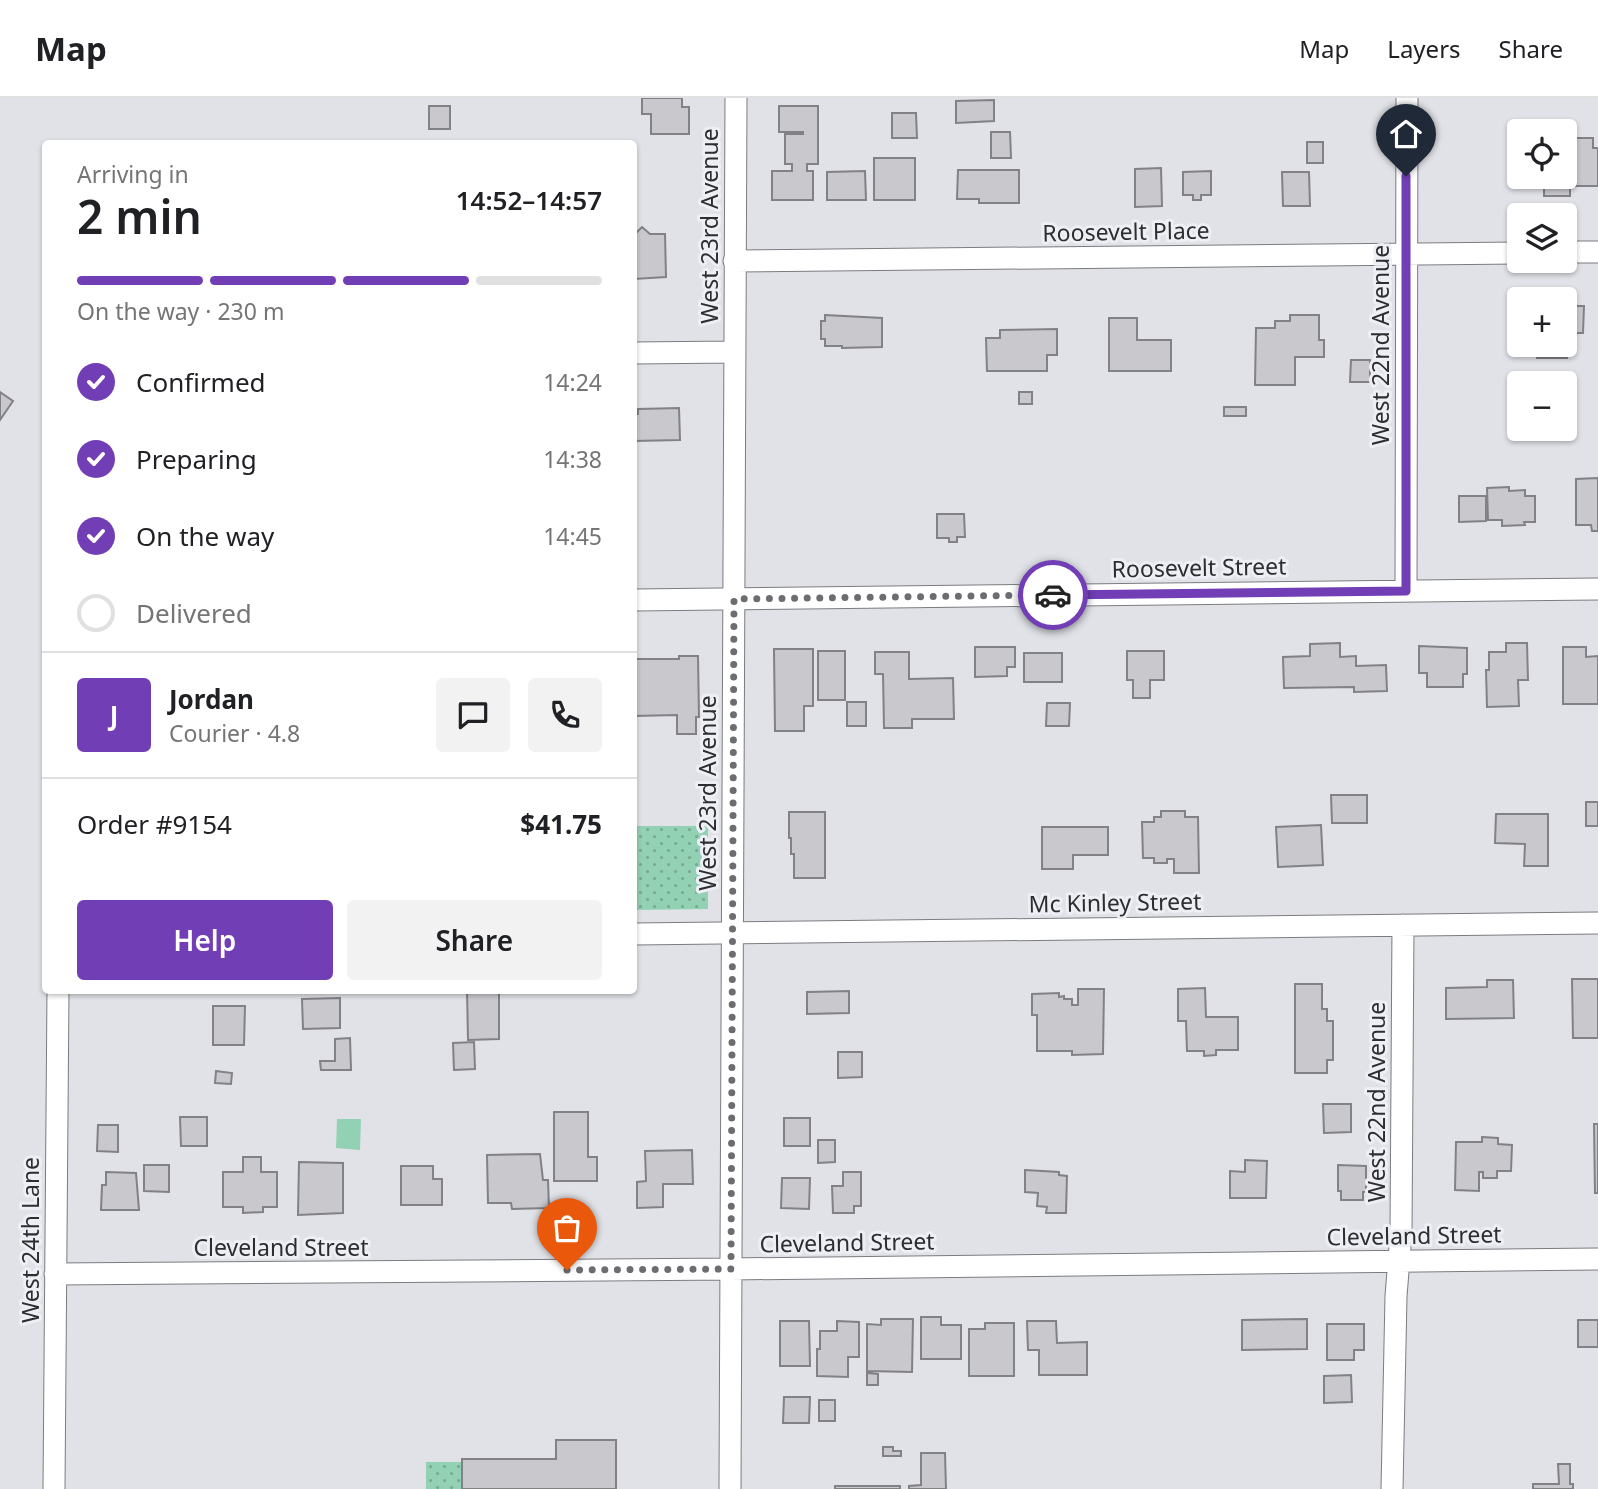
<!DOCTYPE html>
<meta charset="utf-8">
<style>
body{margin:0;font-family:"Noto Sans",sans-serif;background:#f2f2f2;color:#202124;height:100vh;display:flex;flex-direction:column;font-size:26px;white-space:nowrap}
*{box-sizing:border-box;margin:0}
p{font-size:23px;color:#757577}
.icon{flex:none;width:38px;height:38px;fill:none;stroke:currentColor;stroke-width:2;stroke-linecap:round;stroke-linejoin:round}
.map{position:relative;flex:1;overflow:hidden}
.panel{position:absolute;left:42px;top:42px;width:595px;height:854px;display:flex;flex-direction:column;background:#fff;border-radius:7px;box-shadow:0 2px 5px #0004}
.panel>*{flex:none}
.buttons{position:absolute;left:1507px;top:21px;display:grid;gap:14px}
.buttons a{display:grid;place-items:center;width:70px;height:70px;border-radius:7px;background:#fff;box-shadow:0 2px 5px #0004;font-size:35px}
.pin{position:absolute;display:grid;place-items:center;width:60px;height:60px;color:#fff;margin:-72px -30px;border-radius:50% 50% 50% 0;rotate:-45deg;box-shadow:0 0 7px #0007}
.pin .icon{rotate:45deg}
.courier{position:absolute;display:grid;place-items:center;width:70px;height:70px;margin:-35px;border:5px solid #713eb6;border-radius:50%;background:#fff;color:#222;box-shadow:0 2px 9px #0007}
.head em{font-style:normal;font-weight:600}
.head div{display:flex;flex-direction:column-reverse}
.head{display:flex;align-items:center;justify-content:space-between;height:119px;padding:0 35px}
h1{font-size:46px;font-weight:600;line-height:52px}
.bar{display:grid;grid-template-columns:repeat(4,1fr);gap:10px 7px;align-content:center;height:84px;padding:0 35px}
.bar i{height:9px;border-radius:5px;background:#e0e0e0}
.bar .current{background:#713eb6}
.bar p{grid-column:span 4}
.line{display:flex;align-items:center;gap:18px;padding:0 35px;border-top:2px solid #e0e0e0}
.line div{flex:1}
.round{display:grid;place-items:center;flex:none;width:74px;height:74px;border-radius:7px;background:#f2f2f2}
ol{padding:0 35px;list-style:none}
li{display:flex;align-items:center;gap:21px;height:77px}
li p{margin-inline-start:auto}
li .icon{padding:7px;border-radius:50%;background:#713eb6;color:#fff;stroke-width:4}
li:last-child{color:#757577}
li i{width:38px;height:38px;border:4px solid #e0e0e0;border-radius:50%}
.primary-button{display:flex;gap:14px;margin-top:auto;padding:14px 35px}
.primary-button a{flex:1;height:80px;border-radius:7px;background:#713eb6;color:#fff;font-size:28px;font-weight:600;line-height:80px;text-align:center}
.primary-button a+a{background:#f2f2f2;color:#202124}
header{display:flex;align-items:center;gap:42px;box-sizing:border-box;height:98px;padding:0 35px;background:#fff;border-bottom:2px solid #e0e0e0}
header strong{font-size:33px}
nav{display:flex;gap:38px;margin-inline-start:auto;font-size:24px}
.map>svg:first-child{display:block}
.grass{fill:url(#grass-dots)}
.pitch{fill:#93d1b4}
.building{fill:#c9c8cd;stroke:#828186;stroke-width:2}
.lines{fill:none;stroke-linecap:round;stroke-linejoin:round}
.street-casing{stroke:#7b7c81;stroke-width:23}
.street{stroke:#fff;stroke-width:21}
.done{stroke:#6c6d70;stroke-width:7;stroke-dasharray:0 12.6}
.route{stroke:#713eb6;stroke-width:9}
.labels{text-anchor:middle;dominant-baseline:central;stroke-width:6;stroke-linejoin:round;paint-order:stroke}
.street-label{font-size:23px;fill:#2e2e30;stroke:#edeff4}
</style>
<header>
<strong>Map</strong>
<nav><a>Map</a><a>Layers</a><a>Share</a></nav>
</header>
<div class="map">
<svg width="1598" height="1391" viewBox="0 0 1598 1391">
<defs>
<pattern id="grass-dots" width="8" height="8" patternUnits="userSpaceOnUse" patternTransform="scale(1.75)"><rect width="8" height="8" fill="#93d1b4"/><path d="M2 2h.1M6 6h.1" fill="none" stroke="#78aa93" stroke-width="1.8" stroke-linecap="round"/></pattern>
</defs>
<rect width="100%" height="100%" fill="#e0e2e7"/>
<path class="grass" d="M634,728H708V811L634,812Z
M426,1364H462V1391H426Z"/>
<path class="pitch" d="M337,1021H361L360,1052L336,1050Z"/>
<path class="building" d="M642,0H682V9H689V36H651V16H642Z
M994,2V23L956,25V3Z
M429,8H450V31H429Z
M779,8H818V66H807V73H813V102H772V73H792V66H785V36H803V34H779Z
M892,15H916L917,40H892Z
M991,34H1010L1011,60H991Z
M1572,40H1593V50H1598V88H1570V98H1544V79H1564V50H1572Z
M1307,44H1323V65H1307Z
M874,60H915V102H874Z
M1161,70L1162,108L1135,109V71Z
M958,72H1019V105H979V101H957Z
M865,73L866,102H827V74Z
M1211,73V97H1201V102H1193V97H1183V74Z
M1282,74H1309L1310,108H1283Z
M642,129L650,136H665L666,179L634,181V137Z
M1565,208H1584L1583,235H1568L1567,260H1537V247H1564Z
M825,217L882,220V249L842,250V248H825V241H821V223H825Z
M1290,217H1319V242H1324V259H1295V287H1255L1256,230H1275V223H1290Z
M1109,220H1137V242H1171V273H1109Z
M1057,231V257H1047V273H987L986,240H1000V232Z
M1351,262H1370V284H1350Z
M0,294L13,303L0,322Z
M1019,294H1032V306H1019Z
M1224,309H1246V318H1224Z
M679,310L680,342L634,343V316H638V311Z
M1598,380V433H1592L1591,427H1576V381Z
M1509,389V393L1525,392V398H1535V424H1524L1525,427L1502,428V422H1488L1487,390Z
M1459,398H1486V423L1459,424Z
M937,416H964L965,439H957V444H949V440H937Z
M1340,545V559L1356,558V568L1386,567L1387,593L1354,594V589L1284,590L1283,559L1310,558V546Z
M1506,545H1527L1528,582H1518L1519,608L1487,609L1486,572H1489V554H1506Z
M1419,548L1467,550V576H1463V589H1427V575H1419Z
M975,549H1015V569H1007V578L975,579Z
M1563,549H1586V559L1598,558V606H1563Z
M774,551H813V608H804V633H775Z
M818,553H845V602H818Z
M1127,553H1164V582H1150V600H1133V582H1127Z
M875,554H909V581L953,580L954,621H912V630H884L883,576H875Z
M1024,555H1062V584H1024Z
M679,558H698L699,619H696V636H677V617L634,618V561H679Z
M847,604H866V628H847Z
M1047,605H1070L1069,628H1046Z
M1331,697H1367V725H1332Z
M1586,704H1598V728H1586Z
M1161,713H1185V719H1198L1199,775H1174V761H1167V765H1154V760H1143L1142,724H1154V719H1161Z
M789,714H825V780H794V756H791V740H789Z
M1496,716H1548V768H1524L1525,746L1495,745Z
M1321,727L1323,767L1278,769L1276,729Z
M1042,729H1108V757H1073V771H1042Z
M1572,881H1598V940H1573Z
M1487,882H1513L1514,920L1446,921V890L1487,889Z
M1295,886H1322V911H1327V923H1333V962H1327V975H1295Z
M1205,890L1206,919H1238V952H1216V957L1204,958V953H1187L1186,923H1178V891Z
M1078,891H1104L1103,956L1072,957V953H1037V917H1032V896L1059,895V899L1064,898V901H1072V907H1078Z
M467,892H499V941L468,942Z
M849,893V915L807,916V894Z
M340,900V930L303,931L302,901Z
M213,908H245L244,947H213Z
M350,940L351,972H321L320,963H335V941Z
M474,944L475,971L454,972L453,945Z
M838,954H862V979L838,980Z
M216,973L232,975L231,986L215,985Z
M1323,1006H1351V1034L1324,1035Z
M554,1014H588V1059H597V1083H554Z
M180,1019H207V1048H181Z
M784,1020H810V1048H784Z
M1594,1026H1598V1095H1595Z
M98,1027H118V1054L97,1053Z
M1482,1039L1498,1040V1046L1512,1047L1511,1073H1497V1080H1483V1074H1479V1093L1455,1092L1456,1044H1482Z
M818,1042H835V1064L818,1065Z
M692,1052L693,1086H663V1109L637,1110V1084L646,1083L645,1053Z
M540,1056L543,1082H548L549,1110L512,1111L511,1105H488L487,1057Z
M243,1059H261V1074H277V1109H263V1114L243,1115V1109H223V1074H243Z
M1245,1062L1267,1063L1266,1100H1230V1073L1245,1074Z
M299,1064L343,1065V1115L298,1117Z
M144,1067H169V1094L144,1093Z
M1338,1067L1366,1068V1094H1363V1102H1341V1093H1338Z
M401,1068H433V1081H442V1107H401Z
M1025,1072L1059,1074V1077L1067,1078L1066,1115H1046L1047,1109L1037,1108L1038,1095L1025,1094Z
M106,1074L136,1075L139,1112H101L102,1087H106Z
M843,1074H861V1108H854V1115H833L832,1088H843Z
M782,1080H810L809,1111L781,1110Z
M921,1219H941V1227H961V1261H921Z
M881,1221H913L912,1274L867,1273V1226L881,1227Z
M1307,1221V1251L1242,1252V1222Z
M1578,1222H1598V1249H1578Z
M780,1223H809L810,1268H780Z
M837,1223L859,1224V1259H848V1279L817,1278V1251H820V1233H837Z
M1027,1223H1056L1057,1245L1087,1244V1277H1039V1252H1028Z
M985,1225H1014V1278H969V1231H985Z
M1327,1226H1364V1252H1354V1262H1327Z
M867,1275L878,1276V1287H867Z
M1351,1277L1352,1304L1324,1305V1278Z
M784,1299H810L809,1325H783Z
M819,1302H835V1323H819Z
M556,1342H616V1391H462V1361H556Z
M883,1349H893V1353H901V1358H883Z
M921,1355H945L946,1391H909V1388L921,1387Z
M1558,1366H1570V1386H1573V1391H1533V1386H1559Z
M835,1388H900V1391H835Z"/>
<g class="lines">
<g class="street-casing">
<path id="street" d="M1564,154H1598
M734,163L1519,155
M634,255L734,254
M1406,493L1407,0
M634,502L1598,491
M634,836L1598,825
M55,1176L731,1171L1598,1161
M54,1391L58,892
M730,1391L736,0
M1392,1391L1396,1198L1401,1136L1403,827"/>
</g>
<use href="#street" class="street"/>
</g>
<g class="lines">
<path class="done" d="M567,1172L731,1171L734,501L1053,497"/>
<path class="route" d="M1053,497L1406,493V78"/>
</g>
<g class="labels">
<g class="street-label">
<text transform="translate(709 128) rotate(-90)">West 23rd Avenue</text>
<text transform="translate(1126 133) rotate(-1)">Roosevelt Place</text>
<text transform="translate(1380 247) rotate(-90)">West 22nd Avenue</text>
<text transform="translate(1199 469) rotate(-1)">Roosevelt Street</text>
<text transform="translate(707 695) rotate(-90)">West 23rd Avenue</text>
<text transform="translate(1115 804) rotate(-1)">Mc Kinley Street</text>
<text transform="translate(1376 1004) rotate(-90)">West 22nd Avenue</text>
<text transform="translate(1414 1137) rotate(-1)">Cleveland Street</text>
<text transform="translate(30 1142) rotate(-90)">West 24th Lane</text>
<text transform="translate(847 1144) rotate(-1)">Cleveland Street</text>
<text x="281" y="1149">Cleveland Street</text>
</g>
</g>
</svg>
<div class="buttons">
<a><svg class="icon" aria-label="locate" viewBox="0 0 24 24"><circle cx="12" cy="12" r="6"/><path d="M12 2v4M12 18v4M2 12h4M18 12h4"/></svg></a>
<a><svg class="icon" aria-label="layers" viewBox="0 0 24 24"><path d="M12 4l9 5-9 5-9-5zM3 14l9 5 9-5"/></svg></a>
<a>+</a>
<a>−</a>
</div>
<div class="pin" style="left:567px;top:1172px;background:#ea580c"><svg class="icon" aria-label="bag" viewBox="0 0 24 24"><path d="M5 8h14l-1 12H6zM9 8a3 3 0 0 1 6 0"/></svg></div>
<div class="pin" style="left:1406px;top:78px;background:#1f2937"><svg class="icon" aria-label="home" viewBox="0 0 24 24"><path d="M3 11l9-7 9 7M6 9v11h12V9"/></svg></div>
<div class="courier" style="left:1053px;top:497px"><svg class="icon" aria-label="car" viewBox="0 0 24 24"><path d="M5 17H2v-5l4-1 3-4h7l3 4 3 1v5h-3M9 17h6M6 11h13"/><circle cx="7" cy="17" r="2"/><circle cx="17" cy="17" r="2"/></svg></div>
<section class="panel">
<div class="head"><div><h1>2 min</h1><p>Arriving in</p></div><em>14:52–14:57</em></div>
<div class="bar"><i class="current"></i><i class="current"></i><i class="current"></i><i></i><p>On the way · 230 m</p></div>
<ol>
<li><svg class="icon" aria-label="check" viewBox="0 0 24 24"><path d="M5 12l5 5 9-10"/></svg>Confirmed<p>14:24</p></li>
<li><svg class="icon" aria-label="check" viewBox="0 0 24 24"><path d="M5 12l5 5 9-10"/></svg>Preparing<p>14:38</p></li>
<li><svg class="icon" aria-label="check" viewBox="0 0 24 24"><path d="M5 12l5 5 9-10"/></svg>On the way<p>14:45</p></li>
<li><i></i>Delivered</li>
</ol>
<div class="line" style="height:126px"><b class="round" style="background:#713eb6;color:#fff">J</b><div><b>Jordan</b><p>Courier · 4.8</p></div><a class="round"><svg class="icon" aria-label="chat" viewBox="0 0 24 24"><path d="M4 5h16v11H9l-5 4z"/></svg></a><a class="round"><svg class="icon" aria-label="phone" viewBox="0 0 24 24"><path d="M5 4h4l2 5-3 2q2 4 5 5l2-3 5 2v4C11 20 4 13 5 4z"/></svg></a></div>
<div class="line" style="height:91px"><div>Order #9154</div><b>$41.75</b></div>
<div class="primary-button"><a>Help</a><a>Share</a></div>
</section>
</div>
